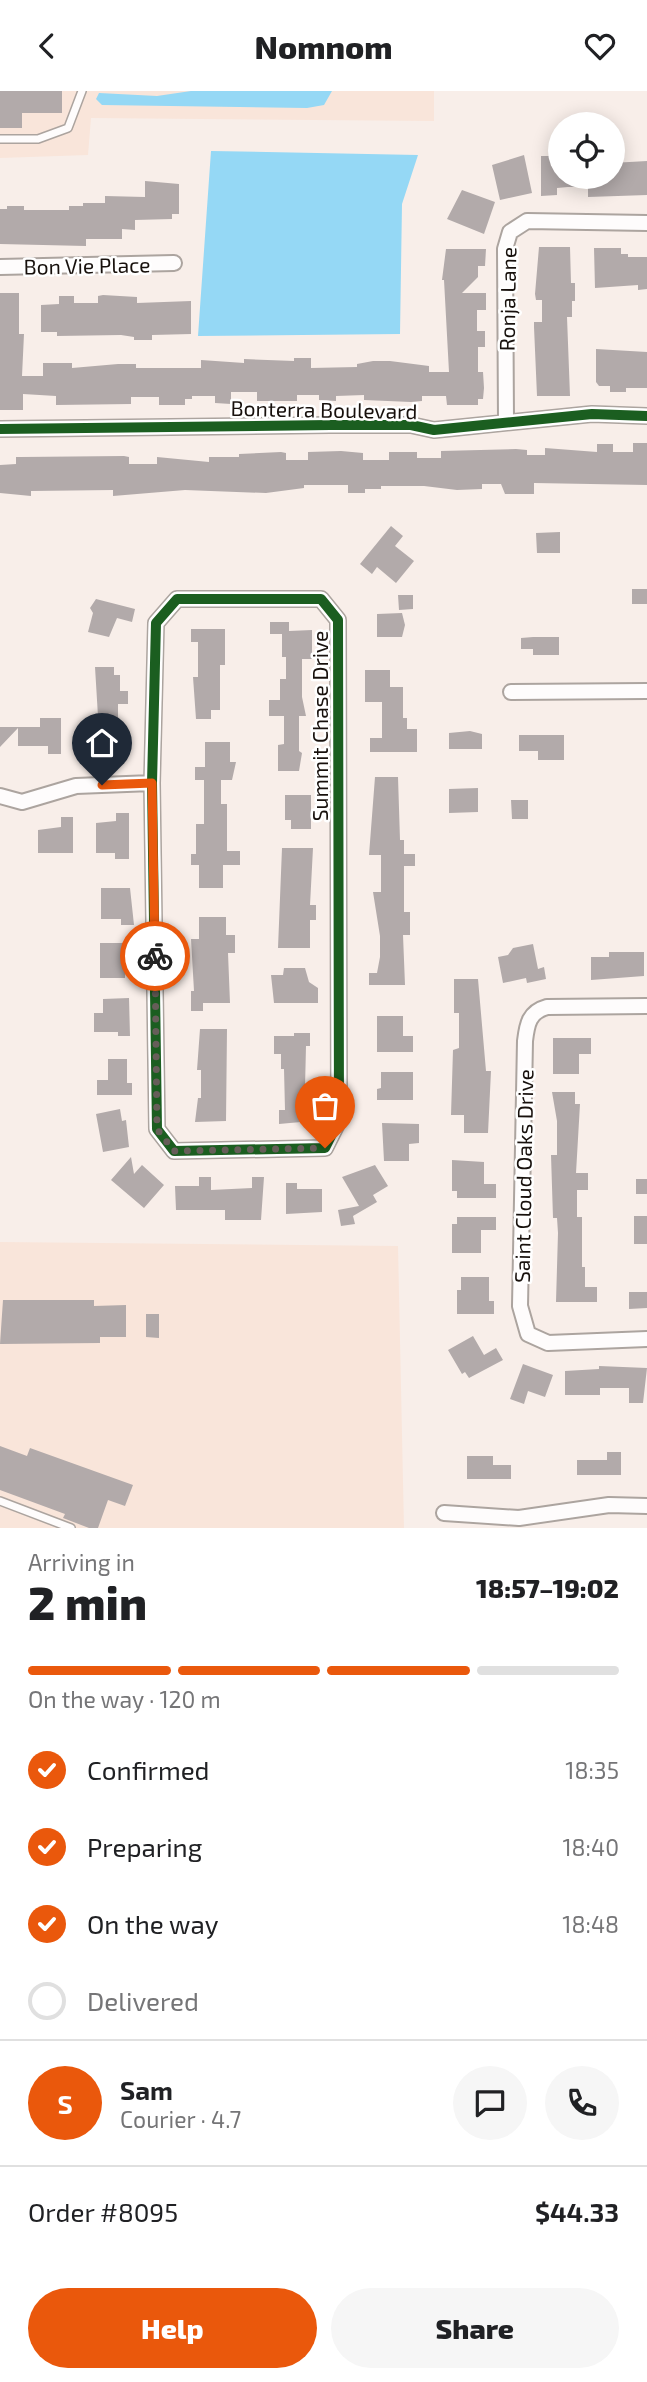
<!DOCTYPE html>
<meta charset="utf-8">
<style>
body{margin:0;font-family:"Exo 2",sans-serif;background:#f6f6f6;color:#202124;height:100vh;display:flex;flex-direction:column;font-size:26px;white-space:nowrap}
*{box-sizing:border-box;margin:0}
p{font-size:23px;color:#757577}
.icon{flex:none;width:38px;height:38px;fill:none;stroke:currentColor;stroke-width:2;stroke-linecap:round;stroke-linejoin:round}
.map{position:relative;height:1437px;overflow:hidden}
.side{display:flex;flex-direction:column;background:#fff;flex:1}
.side>*{flex:none}
.fabs{position:absolute;left:548px;top:21px;display:grid;gap:14px}
.fabs a{display:grid;place-items:center;width:77px;height:77px;border-radius:50%;background:#fff;box-shadow:0 4px 18px #0003;font-size:35px}
.pin{position:absolute;display:grid;place-items:center;width:60px;height:60px;color:#fff;margin:-72px -30px;border-radius:50% 50% 50% 0;rotate:-45deg;box-shadow:0 0 7px #0007}
.pin .icon{rotate:45deg}
.courier{position:absolute;display:grid;place-items:center;width:70px;height:70px;margin:-35px;border:5px solid #ea580c;border-radius:50%;background:#fff;color:#222;box-shadow:0 2px 9px #0007}
.head em{font-style:normal;font-weight:800}
.head div{display:flex;flex-direction:column-reverse}
.head{display:flex;align-items:center;justify-content:space-between;height:119px;padding:0 28px}
h1{font-size:46px;font-weight:800;line-height:52px}
.bar{display:grid;grid-template-columns:repeat(4,1fr);gap:10px 7px;align-content:center;height:84px;padding:0 28px}
.bar i{height:9px;border-radius:5px;background:#e0e0e0}
.bar .selected{background:#ea580c}
.bar p{grid-column:span 4}
.line{display:flex;align-items:center;gap:18px;padding:0 28px;border-top:2px solid #e0e0e0}
.line div{flex:1}
.round{display:grid;place-items:center;flex:none;width:74px;height:74px;border-radius:37px;background:#f6f6f6}
ol{padding:0 28px;list-style:none}
li{display:flex;align-items:center;gap:21px;height:77px}
li p{margin-inline-start:auto}
li .icon{padding:7px;border-radius:50%;background:#ea580c;color:#fff;stroke-width:4}
li:last-child{color:#757577}
li i{width:38px;height:38px;border:4px solid #e0e0e0;border-radius:50%}
.button{display:flex;gap:14px;margin-top:auto;padding:14px 28px}
.button a{flex:1;height:80px;border-radius:42px;background:#ea580c;color:#fff;font-size:28px;font-weight:800;line-height:80px;text-align:center}
.button a+a{background:#f6f6f6;color:#202124}
header{display:flex;justify-content:space-between;align-items:center;height:91px;padding:0 28px;background:#fff;font-size:32px;font-weight:800}
.map>svg:first-child{display:block}
.built{fill:#f9e5da}
.water{fill:#95d8f5}
.building{fill:#b2aaaa}
.lines{fill:none;stroke-linecap:round;stroke-linejoin:round}
.lane-casing{stroke:#aca49f;stroke-width:10}
.street-casing{stroke:#aca49f;stroke-width:18}
.lane{stroke:#fefcfc;stroke-width:7}
.street{stroke:#fefcfc;stroke-width:14}
.cycleway-casing{stroke:#fff;stroke-width:15}
.cycleway{stroke:#1b5e20;stroke-width:10}
.done{stroke:#665e59;stroke-width:7;stroke-dasharray:0 12.6}
.route{stroke:#ea580c;stroke-width:9}
.labels{text-anchor:middle;dominant-baseline:central;stroke-width:5;stroke-linejoin:round;paint-order:stroke}
.street-label{font-size:21px;fill:#17100c;stroke:#fff}
</style>
<header><svg class="icon" aria-label="back" viewBox="0 0 24 24"><path d="M15 5l-7 7 7 7"/></svg>Nomnom<svg class="icon" aria-label="heart" viewBox="0 0 24 24"><path d="M12 20l-8-8c-3-5 5-10 8-4 3-6 11-1 8 4z"/></svg></header>
<div class="map">
<svg width="647" height="1437" viewBox="0 0 647 1437">
<rect width="100%" height="100%" fill="#f8eee9"/>
<path class="built" d="M0,0H434V30L91,27L88,64L0,67Z
M0,1151L398,1155L404,1437H0Z"/>
<path class="water" d="M191,0H332L324,14L307,17L102,14L96,8L99,2L157,5Z
M211,60L418,64L402,113L400,243L198,245Z"/>
<path class="building" d="M0,0H62V22H22V37H0Z
M524,64L532,102L500,109L492,74Z
M541,65H558L560,86H612V72L647,70V104L588,106V96H568L557,97V104L541,105Z
M145,90L179,93V123H172V128L135,129V139L122,138V148H86V155L0,153V118H7V115H24V119H69V115H83V112H105V105L145,106Z
M462,99L495,111L484,143L447,128Z
M539,156H570L571,192H575V210H572V226H567L570,305H537L534,236V231H542V209H536L535,203Z
M594,157H621V163H628V166H647V198L638,199V194L595,197Z
M446,158H486L485,175H478V186L462,202H486V219H477V240H485V256H478V281H483L484,297L483,308H478V314H447L446,305H422V310L411,311L364,309V304L336,305V310L319,309V304H297V310H257V301H231V313L215,312V305H192V308H185V314H159V306H131V313L56,314V305L23,303V319H0V202H19V243H24L22,285H43V272H72V277L118,273H136V277H201V269L244,272V268L294,270V267H311V277L357,276V273L373,270H390L429,275V281H449L444,189H442Z
M103,204L137,206V212L191,210V243L152,244V249H134V246L121,244L57,245V241H41V214L59,213V205H74V212H98V205Z
M596,258L647,261V297H626V301H610V295H599L596,291Z
M633,352H647V394L534,392V403H505L501,393H482V398L457,399L424,395H381V398H365V402H348V394H304V397L266,402L185,399L113,405V399L31,400V405L0,402V374L16,373V366H21L124,365L129,366V373H157V366L209,371V366H239V363L281,361L286,362V369H308V361L341,360L363,362V369H389V361H417V367H441V360L516,358L527,359V364H545V357L597,361V353H613V361H633Z
M391,435L403,445L395,455L414,470L396,492L377,476L372,483L360,473Z
M560,441V462H537L536,442Z
M632,498H647V513H632Z
M398,504H413V518L399,519Z
M96,508L135,518L132,531L117,527L109,546L88,541L93,522L90,517Z
M402,522L405,534L402,546H377V523Z
M270,531H289V540L312,539V568H302V606L306,625H299V660L302,662L299,680H278V654L284,653V625H269V609H280V588H286V566H282V543H270Z
M191,538H225V574H220V619H211V628H196L193,586H198V551H191Z
M533,546H559V564H533V558H521V547Z
M95,576H114V584H120V600H128V613H118V671H91V646L99,642Z
M365,579H390V596H403V627H407V638H417V661H370V647H382V611H365Z
M40,627H61V663H48V655H18V637L0,656V636H40Z
M470,640L482,643V658H449V642Z
M519,644H564V669H538V660H519Z
M205,651H230V671H236L232,689H221V713H227V760H240V774H223V797H199V774H191V763H196V733H204V689H195V676H205Z
M375,686H398L400,749H404V763H415V775H404V821H410V844H403L405,894H369V882H377L380,866V845L373,801H381V764H369Z
M478,697V721L449,722V698Z
M285,704H311V738H291V729H285Z
M511,709H528V728H512Z
M116,722H129V768H115V762H96V732L116,730Z
M61,726H73V762H38V739L61,736Z
M282,757H313L310,814H316V829H310V857H278Z
M101,797H130L134,834H121V828H101Z
M199,826H226V844H235V862H228L230,912H203V920H191V900H194L191,848H199Z
M100,852H135V864H125V887H100Z
M533,853L538,878L544,876L546,888L527,892L526,887L503,892L498,866L508,864L513,857Z
M609,861H644V885L591,889V866H609Z
M284,877H305L309,891L318,897V912H274L271,884H283Z
M454,888H478L486,980H491L488,1042H464V1024H451L453,959L459,957V922H454Z
M129,907L130,945H118V941H94V922H103V908Z
M377,925H403V945H413V961H377Z
M200,938H227L226,1030L195,1031L198,1007H201V979H197Z
M294,942H310V955H306L305,997H310L312,1030L279,1033V1019H285L284,978H281V963H274V945H294Z
M553,947H591V963H579V983H553Z
M108,968H127V992H132V1004H97V989H108Z
M381,981H413V1009H377V998L381,997Z
M552,1001H575V1013H580L576,1082H588V1099H577V1126H582V1176H585V1196H597V1211H556L558,1142L557,1127H553L551,1064H557V1030Z
M120,1018L122,1030L126,1029L129,1056L103,1061L96,1023Z
M382,1032L419,1033V1052L409,1053V1070H384Z
M131,1066L134,1083L142,1074L164,1094L144,1117L111,1089Z
M452,1069L484,1071V1093H496V1107H457V1100H452Z
M375,1074L388,1095L373,1104L377,1111L353,1125L355,1133L341,1135L338,1119L359,1115L342,1086Z
M199,1086H211V1099L252,1097V1086H264L261,1129H225V1119H176L175,1095H199Z
M636,1088H647V1103H636Z
M286,1092H297V1098H322V1121L286,1123Z
M634,1125H647V1153H634Z
M457,1126H496V1139H481V1162H452V1133H457Z
M461,1186H489V1210H494V1223H457V1199H461Z
M629,1201H647V1217L629,1218Z
M3,1209H94V1215L126,1214V1246H100V1252L0,1253Z
M146,1223H159V1247L146,1246Z
M473,1245L484,1264L496,1257L503,1269L469,1287L465,1281L462,1283L448,1259Z
M523,1273L553,1284L545,1306L528,1300L524,1313L510,1308Z
M599,1275L647,1277L643,1312H629V1297H600V1304H565V1280L599,1278Z
M0,1355L27,1365L30,1357L133,1394L125,1415L108,1409L98,1437H89L63,1427L65,1423L0,1399Z
M607,1361H621V1384H577V1369H607Z
M467,1365H493V1374H511V1388H467Z"/>
<g class="lines">
<g class="lane-casing">
<path id="lane" d="M0,48H38L68,37L82,0
M0,1410L71,1437"/>
</g>
<g class="street-casing">
<path id="street" d="M0,176L174,172
M506,330L505,158L510,141L527,130L647,132
M0,338L330,334H411L434,339L592,323L647,325
M177,508H321L338,529L339,1029L325,1057L174,1060L157,1038L152,692L156,532Z
M511,601L647,600
M0,705L22,711L76,695L152,692
M647,915L547,916C529,921 527,933 525,950L520,1215L528,1243L548,1252L647,1248
M444,1422L519,1427L609,1414L647,1415"/>
</g>
<use href="#lane" class="lane"/>
<use href="#street" class="street"/>
<g class="cycleway-casing">
<path id="cycleway" d="M0,338L330,334H411L434,339L592,323L647,325
M177,508H321L338,529L339,1029L325,1057L174,1060L157,1038L152,692L156,532Z"/>
</g>
<use href="#cycleway" class="cycleway"/>
</g>
<g class="lines">
<path class="done" d="M155,865L157,1038L174,1060L325,1057"/>
<path class="route" d="M102,694L152,692L155,865"/>
</g>
<g class="labels">
<g class="street-label">
<text transform="translate(87 174) rotate(-1)">Bon Vie Place</text>
<text transform="translate(507 208) rotate(-89)">Ronja Lane</text>
<text transform="translate(324 318) rotate(1)">Bonterra Boulevard</text>
<text transform="translate(319 635) rotate(-90)">Summit Chase Drive</text>
<text transform="translate(523 1085) rotate(-89)">Saint Cloud Oaks Drive</text>
</g>
</g>
</svg>
<div class="fabs">
<a><svg class="icon" aria-label="locate" viewBox="0 0 24 24"><circle cx="12" cy="12" r="6"/><path d="M12 2v4M12 18v4M2 12h4M18 12h4"/></svg></a>
</div>
<div class="pin" style="left:325px;top:1057px;background:#ea580c"><svg class="icon" aria-label="bag" viewBox="0 0 24 24"><path d="M5 8h14l-1 12H6zM9 8a3 3 0 0 1 6 0"/></svg></div>
<div class="pin" style="left:102px;top:694px;background:#1f2937"><svg class="icon" aria-label="home" viewBox="0 0 24 24"><path d="M3 11l9-7 9 7M6 9v11h12V9"/></svg></div>
<div class="courier" style="left:155px;top:865px"><svg class="icon" aria-label="bike" viewBox="0 0 24 24"><circle cx="6" cy="16" r="4"/><circle cx="18" cy="16" r="4"/><path d="M6 16l4-8h5l3 8M10 8l3 8H6M13 5h3"/></svg></div>
</div>
<section class="side">
<div class="head"><div><h1>2 min</h1><p>Arriving in</p></div><em>18:57–19:02</em></div>
<div class="bar"><i class="selected"></i><i class="selected"></i><i class="selected"></i><i></i><p>On the way · 120 m</p></div>
<ol>
<li><svg class="icon" aria-label="check" viewBox="0 0 24 24"><path d="M5 12l5 5 9-10"/></svg>Confirmed<p>18:35</p></li>
<li><svg class="icon" aria-label="check" viewBox="0 0 24 24"><path d="M5 12l5 5 9-10"/></svg>Preparing<p>18:40</p></li>
<li><svg class="icon" aria-label="check" viewBox="0 0 24 24"><path d="M5 12l5 5 9-10"/></svg>On the way<p>18:48</p></li>
<li><i></i>Delivered</li>
</ol>
<div class="line" style="height:126px"><b class="round" style="background:#ea580c;color:#fff">S</b><div><b>Sam</b><p>Courier · 4.7</p></div><a class="round"><svg class="icon" aria-label="chat" viewBox="0 0 24 24"><path d="M4 5h16v11H9l-5 4z"/></svg></a><a class="round"><svg class="icon" aria-label="phone" viewBox="0 0 24 24"><path d="M5 4h4l2 5-3 2q2 4 5 5l2-3 5 2v4C11 20 4 13 5 4z"/></svg></a></div>
<div class="line" style="height:91px"><div>Order #8095</div><b>$44.33</b></div>
<div class="button"><a>Help</a><a>Share</a></div>
</section>
